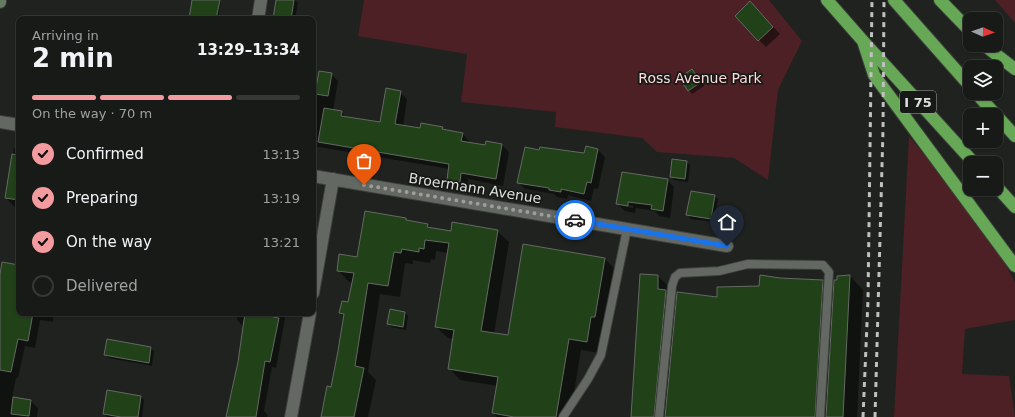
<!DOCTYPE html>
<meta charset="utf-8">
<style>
body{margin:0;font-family:"DejaVu Sans",sans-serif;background:#242723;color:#f1f3f6;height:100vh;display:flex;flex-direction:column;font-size:15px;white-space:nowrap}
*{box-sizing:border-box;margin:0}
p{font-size:13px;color:#9ea1a1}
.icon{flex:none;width:22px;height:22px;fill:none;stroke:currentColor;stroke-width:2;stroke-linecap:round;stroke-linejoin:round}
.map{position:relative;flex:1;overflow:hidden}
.drawer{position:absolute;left:16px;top:16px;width:300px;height:300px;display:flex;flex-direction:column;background:#171a16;border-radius:8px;box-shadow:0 1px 3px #0004,0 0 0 1px #363835}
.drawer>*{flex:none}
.needle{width:26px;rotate:92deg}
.tools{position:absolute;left:963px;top:12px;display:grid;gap:8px}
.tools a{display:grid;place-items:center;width:40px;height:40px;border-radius:8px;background:#171a16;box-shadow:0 1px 3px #0004,0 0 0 1px #363835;font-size:20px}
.pin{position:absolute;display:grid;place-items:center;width:34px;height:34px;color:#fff;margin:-41px -17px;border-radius:50% 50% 50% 0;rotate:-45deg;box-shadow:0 0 4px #0007}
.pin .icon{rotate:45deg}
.courier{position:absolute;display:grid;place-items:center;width:40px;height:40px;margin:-20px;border:3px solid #1a73e8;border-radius:50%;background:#fff;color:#222;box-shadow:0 1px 5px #0007}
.summary em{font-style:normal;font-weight:700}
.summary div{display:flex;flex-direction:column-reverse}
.summary{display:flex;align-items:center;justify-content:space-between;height:68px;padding:0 16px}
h1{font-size:26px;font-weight:700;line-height:30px}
.bar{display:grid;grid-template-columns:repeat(4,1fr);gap:6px 4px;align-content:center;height:48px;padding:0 16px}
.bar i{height:5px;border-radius:3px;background:#363835}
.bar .selected{background:#f49b9f}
.bar p{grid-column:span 4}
ol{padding:0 16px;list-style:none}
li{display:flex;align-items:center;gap:12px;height:44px}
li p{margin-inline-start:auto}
li .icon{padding:4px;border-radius:50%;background:#f49b9f;color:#111;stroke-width:4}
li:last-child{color:#9ea1a1}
li i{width:22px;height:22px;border:2px solid #363835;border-radius:50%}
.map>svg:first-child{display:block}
.green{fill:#4c2024}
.shadow{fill:#0007;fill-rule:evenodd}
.building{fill:#214118;stroke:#656964}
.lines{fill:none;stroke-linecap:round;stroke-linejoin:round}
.lane-casing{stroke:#3c3f3b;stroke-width:10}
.street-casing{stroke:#3c3f3b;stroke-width:14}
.secondary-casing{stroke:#3c3f3b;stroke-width:14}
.highway-casing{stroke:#3c3f3b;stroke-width:14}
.lane{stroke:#646863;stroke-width:8}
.street{stroke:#646863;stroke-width:12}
.secondary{stroke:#657b5f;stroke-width:12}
.highway{stroke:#67a856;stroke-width:12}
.rail{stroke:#bfc1be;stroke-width:3;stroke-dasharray:5 5;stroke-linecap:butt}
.done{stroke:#9c9e9b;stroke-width:4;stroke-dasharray:0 7.2}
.route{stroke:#1a73e8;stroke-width:5}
.labels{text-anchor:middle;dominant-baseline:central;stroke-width:3.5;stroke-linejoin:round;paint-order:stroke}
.shield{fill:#161915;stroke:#a3a5a2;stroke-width:1}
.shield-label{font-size:13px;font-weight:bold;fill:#dfe1de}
.park-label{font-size:14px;fill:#ffd9da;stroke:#161915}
.street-label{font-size:14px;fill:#dfe1de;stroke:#161915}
</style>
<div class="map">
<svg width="1015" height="417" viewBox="0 0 1015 417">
<rect width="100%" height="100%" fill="#1f221e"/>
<path class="green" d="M364,0H769L802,41L778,90L768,180L734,158L657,152L642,138L555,127L556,112L461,102L467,54L358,36Z
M995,0H1015V23Z
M909,136L994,242L1015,283V320L965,329L962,374L1009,376L1015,417H894Z"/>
<path class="shadow" d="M193,0H221L218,19H190Z
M277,0H295L298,3L295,19H274Z
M757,10L780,34L766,47L759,40Z
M51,16L69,19H51Z
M320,72L331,74L338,81L333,110L341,112L347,118L381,123L400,92L407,99L403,127L421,130L442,128L445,131L462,133L469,141V143L486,146L502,145L509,152L503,186L468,179L467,188L455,187L448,179L450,169L313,146V112Z
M695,74L704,86L692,94L680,78Z
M14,148L19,149V211L6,198Z
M586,148L598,150L605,157L598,189L594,188L591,201L568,195L567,199L557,197L554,194L525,189L518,182L540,151L585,154Z
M686,162L690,165L688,182L674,180L671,177Z
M667,180L674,187L670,218L659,216L655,211L636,208L635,213L625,211L617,204ZM624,204L633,206V208L624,206Z
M714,196L718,199L714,222L691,219L688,215Z
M406,219L408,221L427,224L432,229L452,233L497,231L509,242L494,334L508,337L605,259L616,270L599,353L581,350L570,417H497L493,413L498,386L460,380L449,368L453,339L448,338L436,327L448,253L436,251L435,260L431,259L430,263L413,260V264L405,263L400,297L380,294L368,372L376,380L368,417H322L332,388L345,318L340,313L349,303L353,283L349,282L338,270L358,258Z
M19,266V313H54L53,322L40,320L35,348L25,346L18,378H16L12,398L31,401L38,408L37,417H0V280Z
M641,276H658L672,290L671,297L677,303L718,298L760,287L780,279L823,281L834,293L850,276L863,290L857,417H632Z
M238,313H286L276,368L272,367L264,411L268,415L267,417H227L239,362L243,326L237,320Z
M405,313L408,316L406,330L392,327L388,324Z
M108,341L151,348L154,351L152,366L109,358L105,355Z
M108,391L141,397L144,400L142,417H107L104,414Z"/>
<path class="building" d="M192,0H220L216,19H189Z
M276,0H294L291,19H273Z
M750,1L773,27L758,41L735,16Z
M692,69L701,82L688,91L679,78Z
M319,71L332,73L328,96L315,94Z
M386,88L401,91L395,124L420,128L421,123L443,127L442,129L463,133L461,141L485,145L486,141L502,144L496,179L461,173L460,182L447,180L449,164L318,142L324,108L342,111L341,116L380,122Z
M586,146L598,149L591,183L587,182L584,194L561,189V192L549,190V188L517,183L525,147L539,150L540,147L584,153Z
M12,154L19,155V200L5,198Z
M672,159L687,161L685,179L670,177Z
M622,172L668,179L663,211L651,209L652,205L628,202V206L616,204Z
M691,191L715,195L711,219L686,215Z
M365,211L406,218V220L428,224L427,227L451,231L452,222L498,230L481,331L508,335L523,244L605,258L595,317H591L587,342L569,339L556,417H514L492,413L498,377L448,369L454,330L435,327L449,243L425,240L424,249L419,248V252L402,249L401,253L394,252L388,286L368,283L355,366L364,368L354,417H321L327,386L331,387L338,351L344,314L339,313L342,301L348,302L354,273L337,271L339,254L357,257Z
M2,262L19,265V313H33L28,341L18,339L11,372L0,370V274Z
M640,274L658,275V289L666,290L654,417H631Z
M760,275L780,278L823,280L815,417H665L677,292L717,297V287L759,286Z
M850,275L843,417H826L834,280H837V276Z
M390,309L405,312L403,327L387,324Z
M245,313H274L273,317L279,318L270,362L265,361L256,417H226L238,362Z
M107,339L151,347L149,363L104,355Z
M107,390L141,396L138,417H121L103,414Z
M13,397L31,400L29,416L11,414Z"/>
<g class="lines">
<g class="lane-casing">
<path id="lane" d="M563,417L588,379L601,355L627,229
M659,417L672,286L675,277L680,273L719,271L748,264L823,265L829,272L820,417"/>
</g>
<g class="street-casing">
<path id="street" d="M258,19L261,0
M0,122L19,125
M313,176C451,200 589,222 727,246
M313,293L333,179
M291,417L310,313"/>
</g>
<g class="secondary-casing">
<path id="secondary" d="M0,2V0"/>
</g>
<g class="highway-casing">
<path id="highway" d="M827,0L863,41L974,163
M894,0L970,86
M940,0L970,31
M863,41L874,75L1015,266
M984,45L1015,69
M976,93L1015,136
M996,186L1015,207"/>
</g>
<use href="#lane" class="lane"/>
<use href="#street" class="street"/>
<use href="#secondary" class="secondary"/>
<use href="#highway" class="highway"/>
<path class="rail" d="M863,417L868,300L872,0
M875,417L883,130L884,0"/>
</g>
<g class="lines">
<path class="done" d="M364,185L575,220"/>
<path class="route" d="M575,220L727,246"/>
</g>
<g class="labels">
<rect class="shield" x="900" y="91" width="36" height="22" rx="3"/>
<g class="shield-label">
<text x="918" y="102">I 75</text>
</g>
<g class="park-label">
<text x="700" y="78">Ross Avenue Park</text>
</g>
<g class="street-label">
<text transform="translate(475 188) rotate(9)">Broermann Avenue</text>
</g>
</g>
</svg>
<div class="tools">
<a><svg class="needle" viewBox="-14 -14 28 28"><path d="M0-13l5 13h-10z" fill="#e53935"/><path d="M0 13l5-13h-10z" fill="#9ea1a1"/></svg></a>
<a><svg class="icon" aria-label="layers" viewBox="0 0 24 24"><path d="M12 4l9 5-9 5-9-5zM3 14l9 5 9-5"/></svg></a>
<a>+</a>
<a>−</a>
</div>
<div class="pin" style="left:364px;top:185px;background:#ea580c"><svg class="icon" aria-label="bag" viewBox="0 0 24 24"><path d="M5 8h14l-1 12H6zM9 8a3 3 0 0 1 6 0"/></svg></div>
<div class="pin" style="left:727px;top:246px;background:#1f2937"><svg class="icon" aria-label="home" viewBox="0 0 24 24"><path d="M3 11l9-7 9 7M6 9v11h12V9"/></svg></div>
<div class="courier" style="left:575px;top:220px"><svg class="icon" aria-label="car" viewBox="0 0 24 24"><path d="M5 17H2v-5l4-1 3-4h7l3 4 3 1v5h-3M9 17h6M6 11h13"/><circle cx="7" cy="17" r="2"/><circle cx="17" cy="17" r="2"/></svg></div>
<section class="drawer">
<div class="summary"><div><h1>2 min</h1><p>Arriving in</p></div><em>13:29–13:34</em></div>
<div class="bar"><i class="selected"></i><i class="selected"></i><i class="selected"></i><i></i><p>On the way · 70 m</p></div>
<ol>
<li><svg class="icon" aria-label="check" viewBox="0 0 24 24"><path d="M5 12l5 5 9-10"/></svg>Confirmed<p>13:13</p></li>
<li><svg class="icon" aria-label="check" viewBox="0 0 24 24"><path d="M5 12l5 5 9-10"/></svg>Preparing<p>13:19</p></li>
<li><svg class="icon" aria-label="check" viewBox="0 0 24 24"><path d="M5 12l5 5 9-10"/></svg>On the way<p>13:21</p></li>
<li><i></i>Delivered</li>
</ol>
</section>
</div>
